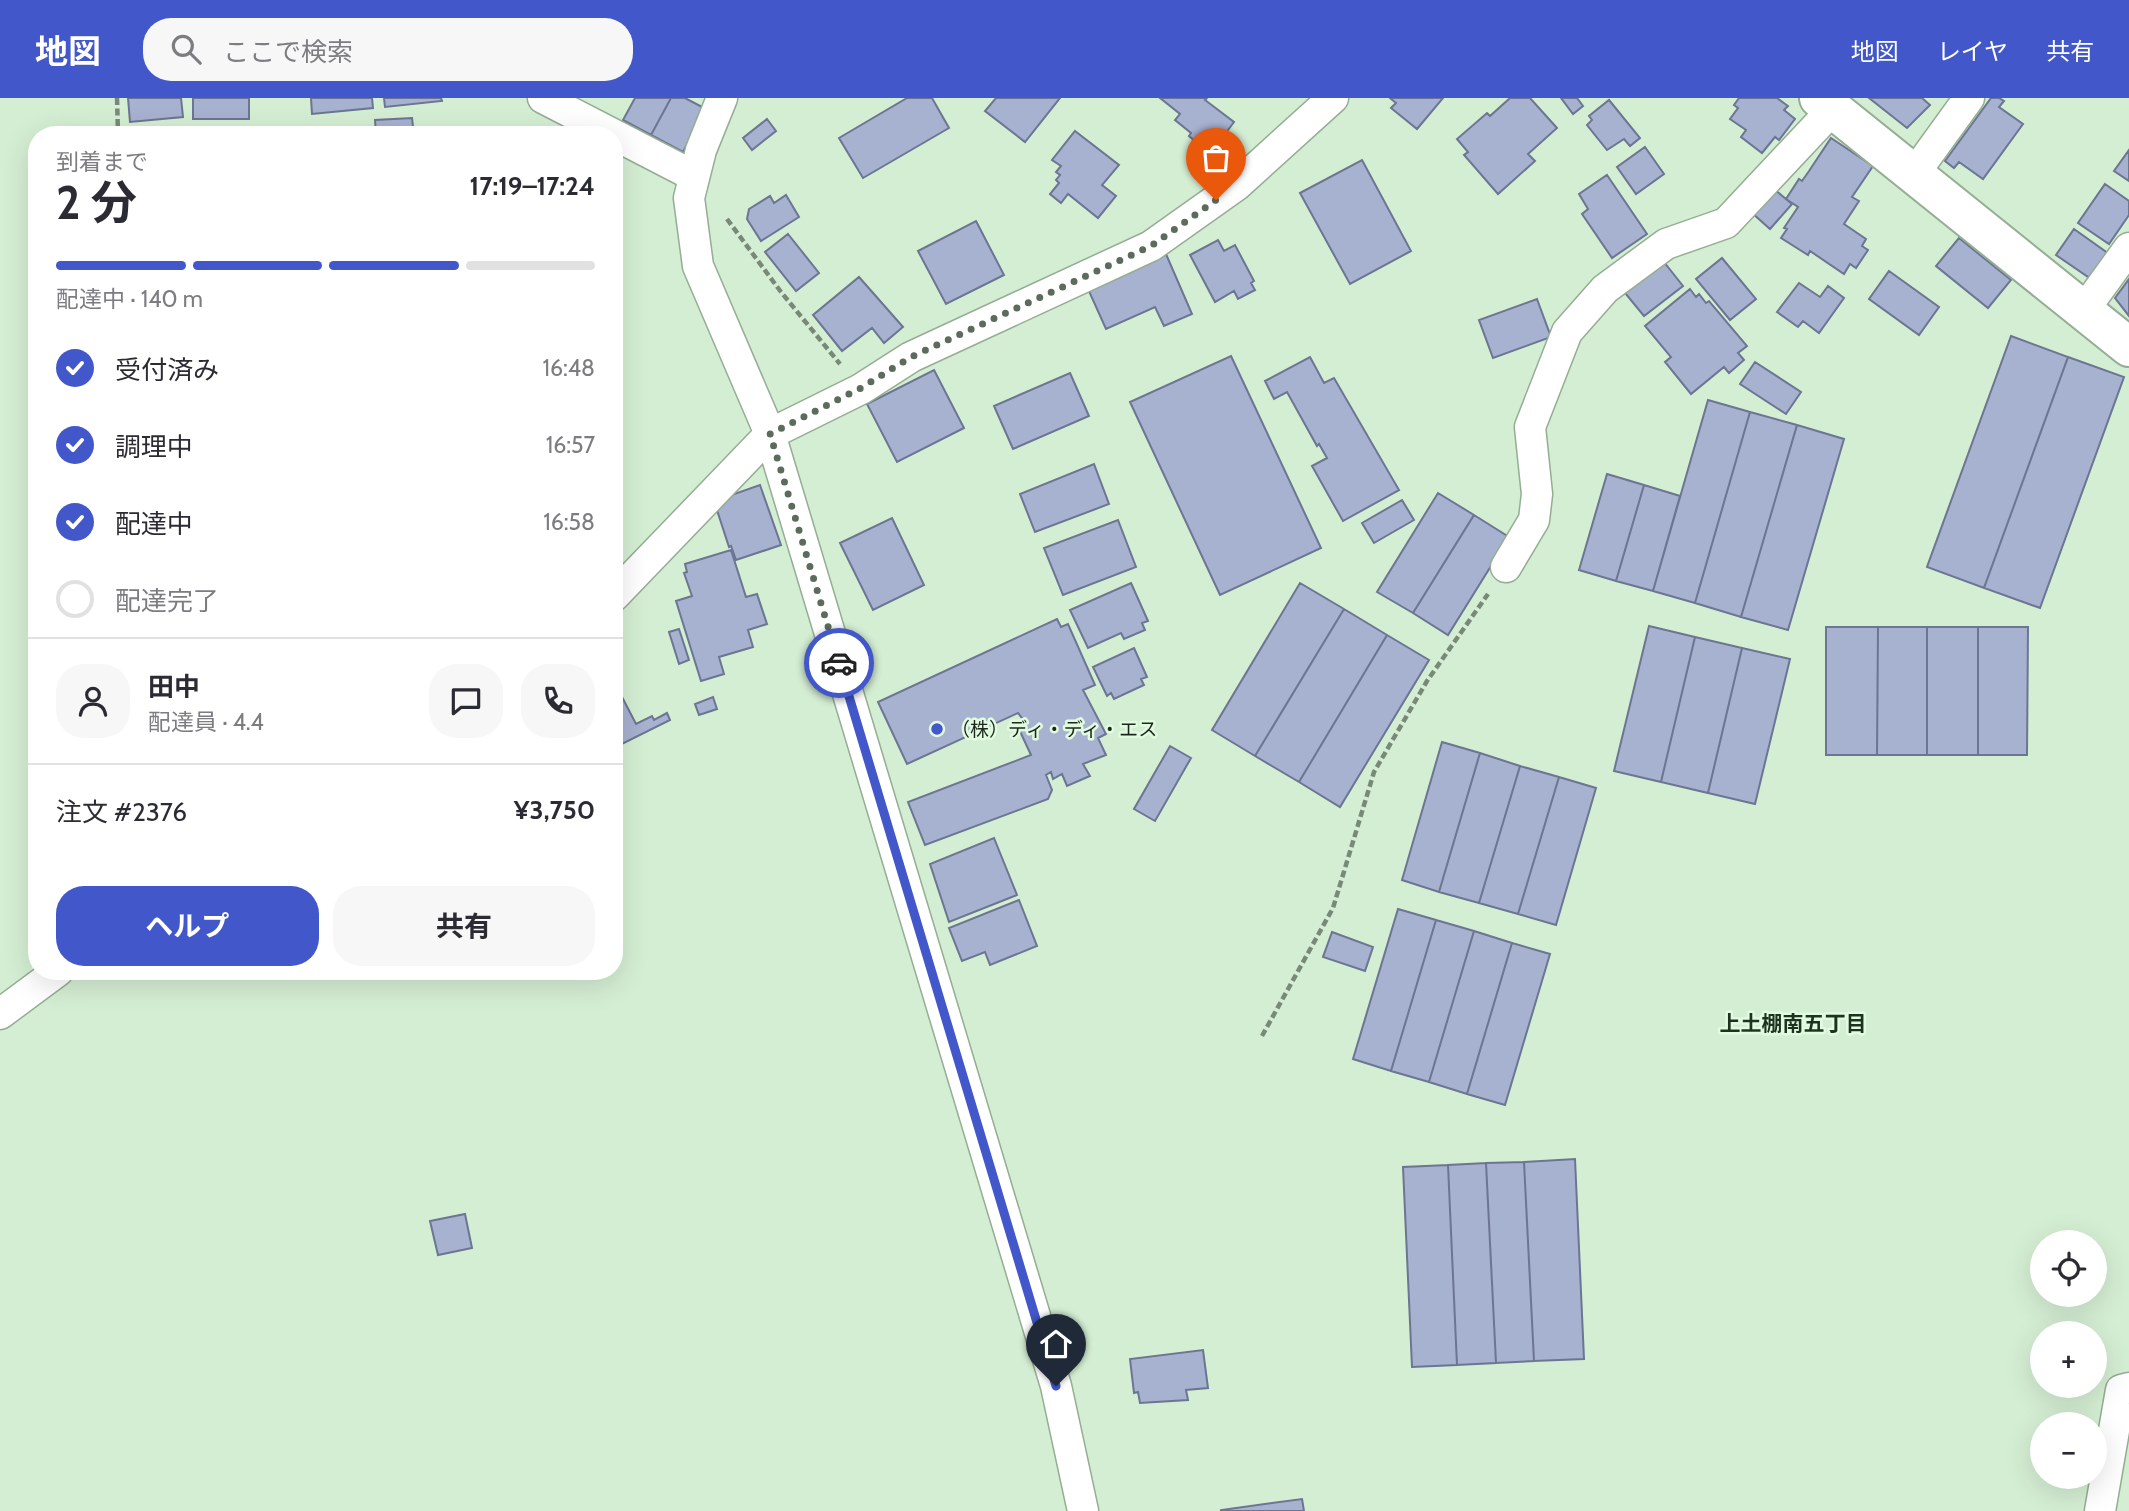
<!DOCTYPE html>
<html lang="ja">
<meta charset="utf-8">
<style>
body{margin:0;font-family:Cabin,"Noto Sans JP",sans-serif;background:#f7f7f7;color:#2b2b33;height:100vh;display:flex;flex-direction:column;font-size:26px;white-space:nowrap}
*{box-sizing:border-box;margin:0}
p{font-size:23px;color:#7c7c81}
.icon{flex:none;width:38px;height:38px;fill:none;stroke:currentColor;stroke-width:2;stroke-linecap:round;stroke-linejoin:round}
.map{position:relative;flex:1;overflow:hidden}
.sheet{position:absolute;left:28px;top:28px;width:595px;height:854px;display:flex;flex-direction:column;background:#fff;border-radius:28px;box-shadow:0 7px 28px #0002}
.sheet>*{flex:none}
.tools{position:absolute;left:2030px;top:1132px;display:grid;gap:14px}
.tools a{display:grid;place-items:center;width:77px;height:77px;border-radius:50%;background:#fff;box-shadow:0 7px 28px #0002;font-size:35px}
.pin{position:absolute;display:grid;place-items:center;width:60px;height:60px;color:#fff;margin:-72px -30px;border-radius:50% 50% 50% 0;rotate:-45deg;box-shadow:0 0 7px #0007}
.pin .icon{rotate:45deg}
.courier{position:absolute;display:grid;place-items:center;width:70px;height:70px;margin:-35px;border:5px solid #4157ca;border-radius:50%;background:#fff;color:#222;box-shadow:0 2px 9px #0007}
.overview em{font-style:normal;font-weight:700}
.overview div{display:flex;flex-direction:column-reverse}
.overview{display:flex;align-items:center;justify-content:space-between;height:119px;padding:0 28px}
h1{font-size:46px;font-weight:700;line-height:52px}
.bar{display:grid;grid-template-columns:repeat(4,1fr);gap:10px 7px;align-content:center;height:84px;padding:0 28px}
.bar i{height:9px;border-radius:5px;background:#e1e1e2}
.bar .on{background:#4157ca}
.bar p{grid-column:span 4}
.line{display:flex;align-items:center;gap:18px;padding:0 28px;border-top:2px solid #e1e1e2}
.line div{flex:1}
.round{display:grid;place-items:center;flex:none;width:74px;height:74px;border-radius:28px;background:#f7f7f7}
ol{padding:0 28px;list-style:none}
li{display:flex;align-items:center;gap:21px;height:77px}
li p{margin-inline-start:auto}
li .icon{padding:7px;border-radius:50%;background:#4157ca;color:#fff;stroke-width:4}
li:last-child{color:#7c7c81}
li i{width:38px;height:38px;border:4px solid #e1e1e2;border-radius:50%}
.cta{display:flex;gap:14px;margin-top:auto;padding:14px 28px}
.cta a{flex:1;height:80px;border-radius:28px;background:#4157ca;color:#fff;font-size:28px;font-weight:700;line-height:80px;text-align:center}
.cta a+a{background:#f7f7f7;color:#2b2b33}
header{display:flex;align-items:center;gap:42px;box-sizing:border-box;height:98px;padding:0 35px;background:#4157ca;color:#fff}
header strong{font-size:33px}
nav{display:flex;gap:38px;margin-inline-start:auto;font-size:24px}
.search{width:490px;height:63px;background:#f7f7f7;display:flex;align-items:center;gap:18px;box-sizing:border-box;padding:0 24px;border-radius:28px;color:#7c7c81;font-size:26px}
.map>svg:first-child{display:block}
.building{fill:#a7b1d0;stroke:#6c7591;stroke-width:2}
.lines{fill:none;stroke-linecap:round;stroke-linejoin:round}
.minor-casing{stroke:#94ad93;stroke-width:33}
.tertiary-casing{stroke:#94ad93;stroke-width:42}
.path{stroke:#788a77;stroke-width:4.5;stroke-dasharray:7 3.5;stroke-linecap:butt}
.minor{stroke:#fff;stroke-width:30}
.tertiary{stroke:#fff;stroke-width:38}
.done{stroke:#5c6c5c;stroke-width:7;stroke-dasharray:0 12.6}
.route{stroke:#4157ca;stroke-width:9}
.poi-dot{fill:#4157ca;stroke:#e1fbe0;stroke-width:2.5}
.labels{text-anchor:middle;dominant-baseline:central;stroke-width:5;stroke-linejoin:round;paint-order:stroke}
.poi-label{font-size:19px;fill:#1c261c;stroke:#e1fbe0;text-anchor:start}
.neighbourhood-label{font-size:21px;font-weight:bold;fill:#1e331e;stroke:#e1fbe0}
</style>
<header>
<strong>地図</strong>
<div class="search"><svg class="icon" aria-label="search" viewBox="0 0 24 24"><circle cx="10" cy="10" r="6"/><path d="M15 15l6 6"/></svg>ここで検索</div>
<nav><a>地図</a><a>レイヤ</a><a>共有</a></nav>
</header>
<div class="map">
<svg width="2129" height="1413" viewBox="0 0 2129 1413">
<rect width="100%" height="100%" fill="#d4eed3"/>
<path class="building" d="M128,0H181L183,19L130,24Z
M193,0H249V21H193Z
M311,0H372L373,10L312,16Z
M384,0H441L442,3L385,9Z
M635,0H671L651,37L623,22Z
M671,0H685L706,11L683,54L651,37Z
M907,0H932L949,30L863,80L839,40Z
M996,0H1060L1025,44L985,13Z
M1160,0H1207L1205,2L1234,24L1210,56L1189,38L1191,35L1175,22L1180,16Z
M1390,0H1443L1417,31L1391,10L1396,5Z
M1510,0H1530L1557,30L1528,56L1535,63L1498,96L1464,57L1468,54L1457,41L1487,15L1490,18Z
M1561,0H1577L1583,8L1573,16Z
M1739,0H1777L1788,8L1784,12L1795,21L1779,42L1775,39L1762,55L1741,39L1746,32L1730,21L1738,10L1734,7Z
M1869,0H1922L1930,7L1907,30Z
M1991,0H1999L2004,3L1999,9L2023,26L1983,81L1959,64L1954,70L1945,63Z
M1609,2L1640,40L1630,48L1624,41L1607,52L1587,27L1592,22L1589,18Z
M412,20L414,37H376L375,22Z
M767,21L776,33L752,52L743,40Z
M1075,33L1119,67L1102,87L1116,98L1098,120L1068,96L1061,105L1050,96L1059,85L1056,82L1060,77L1056,74L1061,68L1052,62Z
M1831,40L1873,68L1852,99L1859,103L1844,126L1866,141L1862,148L1868,152L1856,170L1850,166L1844,176L1810,153L1808,157L1781,140L1787,131L1784,130L1798,109L1786,101L1799,81L1802,83L1809,73Z
M1645,49L1664,76L1636,96L1617,69Z
M2129,52V83L2114,73Z
M1362,62L1411,153L1350,186L1300,95Z
M1607,77L1647,136L1612,160L1582,116L1588,111L1579,96Z
M2105,86L2129,103V117L2109,146L2078,125Z
M1774,91L1792,106L1770,131L1752,115Z
M786,97L799,119L761,143L747,121L749,111L770,98L774,105Z
M976,123L1004,177L946,206L918,153Z
M2074,131L2112,158L2094,183L2056,157Z
M788,136L819,175L796,193L765,154Z
M1959,140L2011,182L1988,210L1936,168Z
M1218,142L1224,153L1235,147L1254,183L1251,185L1255,192L1238,201L1234,193L1215,204L1190,157Z
M1166,156L1192,216L1164,228L1155,209L1106,231L1088,191Z
M1722,160L1756,201L1730,222L1696,181Z
M1664,164L1683,188L1644,218L1625,195Z
M1889,173L1939,209L1919,237L1869,201Z
M859,179L903,229L884,245L872,230L842,253L813,217Z
M2129,181V218L2115,200Z
M1799,185L1820,199L1828,188L1844,200L1819,235L1803,223L1798,229L1777,214Z
M1690,191L1696,199L1699,196L1706,205L1709,203L1747,248L1738,255L1744,262L1729,275L1724,269L1691,296L1665,264L1671,259L1645,228Z
M1537,201L1551,239L1493,260L1479,222Z
M2011,238L2068,259L1984,490L1927,469Z
M1231,258L1321,450L1220,497L1130,304Z
M1310,259L1324,285L1334,280L1399,392L1343,423L1312,368L1327,360L1319,346L1317,348L1287,294L1274,301L1265,283Z
M2068,259L2124,279L2040,510L1984,490Z
M1755,264L1801,294L1786,316L1740,286Z
M934,272L964,330L897,364L867,306Z
M1070,275L1089,318L1013,351L994,308Z
M1708,302L1750,314L1695,505L1653,493Z
M1750,314L1797,327L1741,519L1695,505Z
M1797,327L1844,341L1788,532L1741,519Z
M1094,366L1109,406L1035,434L1020,396Z
M1607,376L1644,387L1616,483L1579,472Z
M760,387L781,447L736,462L731,448L729,449L714,403Z
M1644,387L1680,398L1653,493L1616,483Z
M1438,395L1474,417L1413,515L1377,494Z
M1402,402L1414,422L1374,445L1362,425Z
M1474,417L1509,439L1448,537L1413,515Z
M892,420L924,487L873,512L840,445Z
M1118,422L1136,469L1063,497L1044,450Z
M731,452L746,499L757,496L767,526L748,532L753,549L719,559L724,576L701,583L676,503L692,498L684,475L687,474L685,466Z
M1131,485L1148,523L1142,525L1145,532L1124,541L1121,535L1088,550L1070,512Z
M1300,485L1344,511L1255,658L1212,632Z
M1344,511L1387,537L1299,684L1255,658Z
M1057,521L1061,529L1068,526L1095,587L1083,592L1106,636L1098,640L1106,657L1083,666L1090,678L1067,688L1062,676L1053,681L1051,674L1046,677L1052,692L1048,701L925,747L908,704L1031,657L1017,627L1024,623L1018,615L907,666L878,604Z
M1649,528L1695,539L1661,684L1614,673Z
M1826,529H1878L1877,657H1826Z
M1878,529H1927V657H1877Z
M1927,529H1978V657H1927Z
M1978,529H2028L2027,657H1978Z
M679,531L689,562L679,566L669,534Z
M1387,537L1429,562L1340,709L1299,684Z
M1695,539L1742,550L1708,695L1661,684Z
M1134,550L1147,579L1141,581L1144,587L1114,601L1111,595L1107,598L1093,569Z
M1742,550L1790,561L1755,706L1708,695Z
M621,597L636,626L652,618L654,622L667,615L670,622L614,650V600Z
M713,599L717,611L699,617L695,606Z
M1442,644L1480,655L1439,794L1402,782Z
M1170,648L1191,660L1155,723L1134,711Z
M1480,655L1520,668L1479,805L1439,794Z
M1520,668L1559,679L1518,816L1479,805Z
M1559,679L1596,690L1556,827L1518,816Z
M994,740L1017,797L949,824L930,766Z
M1019,802L1037,848L990,867L985,854L962,863L949,830Z
M1398,811L1436,822L1391,973L1353,961Z
M1436,822L1474,833L1429,984L1391,973Z
M1474,833L1512,845L1467,996L1429,984Z
M1332,834L1373,849L1365,873L1323,859Z
M1512,845L1550,856L1505,1007L1467,996Z
M1575,1061L1584,1261L1534,1263L1524,1064Z
M1524,1064L1534,1263L1496,1265L1486,1065Z
M1486,1065L1496,1265L1457,1267L1448,1067Z
M1448,1067L1457,1267L1412,1269L1403,1069Z
M465,1116L472,1150L438,1157L430,1123Z
M1203,1252L1208,1290L1186,1292L1188,1302L1140,1305L1138,1294L1134,1295L1130,1261Z
M1302,1401L1304,1413H1221V1412Z"/>
<g class="lines">
<g class="minor-casing">
<path id="minor" d="M543,0L694,78
M722,0L701,52L689,100L698,168L770,336L1056,1288L1083,1413
M1914,76L1969,0
M2084,212L2129,150
M1506,469L1534,422L1537,396L1530,329L1567,234L1605,191L1666,146L1726,125L1833,11
M614,498L770,336L861,291L911,259L1151,148L1237,87L1333,0
M0,916L58,873
M2100,1413L2121,1292L2129,1290"/>
</g>
<g class="tertiary-casing">
<path id="tertiary" d="M1819,0L2129,249"/>
</g>
<path class="path" d="M117,0L118,37
M727,121L781,194L840,266
M1262,938L1333,810L1374,674L1427,583L1488,496"/>
<use href="#minor" class="minor"/>
<use href="#tertiary" class="tertiary"/>
</g>
<g class="lines">
<path class="done" d="M839,565L770,336L861,290L911,259L1151,148L1216,102"/>
<path class="route" d="M839,565L1056,1288"/>
</g>
<circle class="poi-dot" cx="937" cy="631" r="7"/>
<g class="labels">
<g class="poi-label">
<text x="951" y="631">（株）ディ・ディ・エス</text>
</g>
<g class="neighbourhood-label">
<text x="1793" y="925">上土棚南五丁目</text>
</g>
</g>
</svg>
<div class="tools">
<a><svg class="icon" aria-label="locate" viewBox="0 0 24 24"><circle cx="12" cy="12" r="6"/><path d="M12 2v4M12 18v4M2 12h4M18 12h4"/></svg></a>
<a>+</a>
<a>−</a>
</div>
<div class="pin" style="left:1216px;top:102px;background:#ea580c"><svg class="icon" aria-label="bag" viewBox="0 0 24 24"><path d="M5 8h14l-1 12H6zM9 8a3 3 0 0 1 6 0"/></svg></div>
<div class="pin" style="left:1056px;top:1288px;background:#1f2937"><svg class="icon" aria-label="home" viewBox="0 0 24 24"><path d="M3 11l9-7 9 7M6 9v11h12V9"/></svg></div>
<div class="courier" style="left:839px;top:565px"><svg class="icon" aria-label="car" viewBox="0 0 24 24"><path d="M5 17H2v-5l4-1 3-4h7l3 4 3 1v5h-3M9 17h6M6 11h13"/><circle cx="7" cy="17" r="2"/><circle cx="17" cy="17" r="2"/></svg></div>
<section class="sheet">
<div class="overview"><div><h1>2 分</h1><p>到着まで</p></div><em>17:19–17:24</em></div>
<div class="bar"><i class="on"></i><i class="on"></i><i class="on"></i><i></i><p>配達中 · 140 m</p></div>
<ol>
<li><svg class="icon" aria-label="check" viewBox="0 0 24 24"><path d="M5 12l5 5 9-10"/></svg>受付済み<p>16:48</p></li>
<li><svg class="icon" aria-label="check" viewBox="0 0 24 24"><path d="M5 12l5 5 9-10"/></svg>調理中<p>16:57</p></li>
<li><svg class="icon" aria-label="check" viewBox="0 0 24 24"><path d="M5 12l5 5 9-10"/></svg>配達中<p>16:58</p></li>
<li><i></i>配達完了</li>
</ol>
<div class="line" style="height:126px"><a class="round"><svg class="icon" aria-label="person" viewBox="0 0 24 24"><circle cx="12" cy="8" r="4"/><path d="M4 21q1-7 8-7t8 7"/></svg></a><div><b>田中</b><p>配達員 · 4.4</p></div><a class="round"><svg class="icon" aria-label="chat" viewBox="0 0 24 24"><path d="M4 5h16v11H9l-5 4z"/></svg></a><a class="round"><svg class="icon" aria-label="phone" viewBox="0 0 24 24"><path d="M5 4h4l2 5-3 2q2 4 5 5l2-3 5 2v4C11 20 4 13 5 4z"/></svg></a></div>
<div class="line" style="height:91px"><div>注文 #2376</div><b>¥3,750</b></div>
<div class="cta"><a>ヘルプ</a><a>共有</a></div>
</section>
</div>
